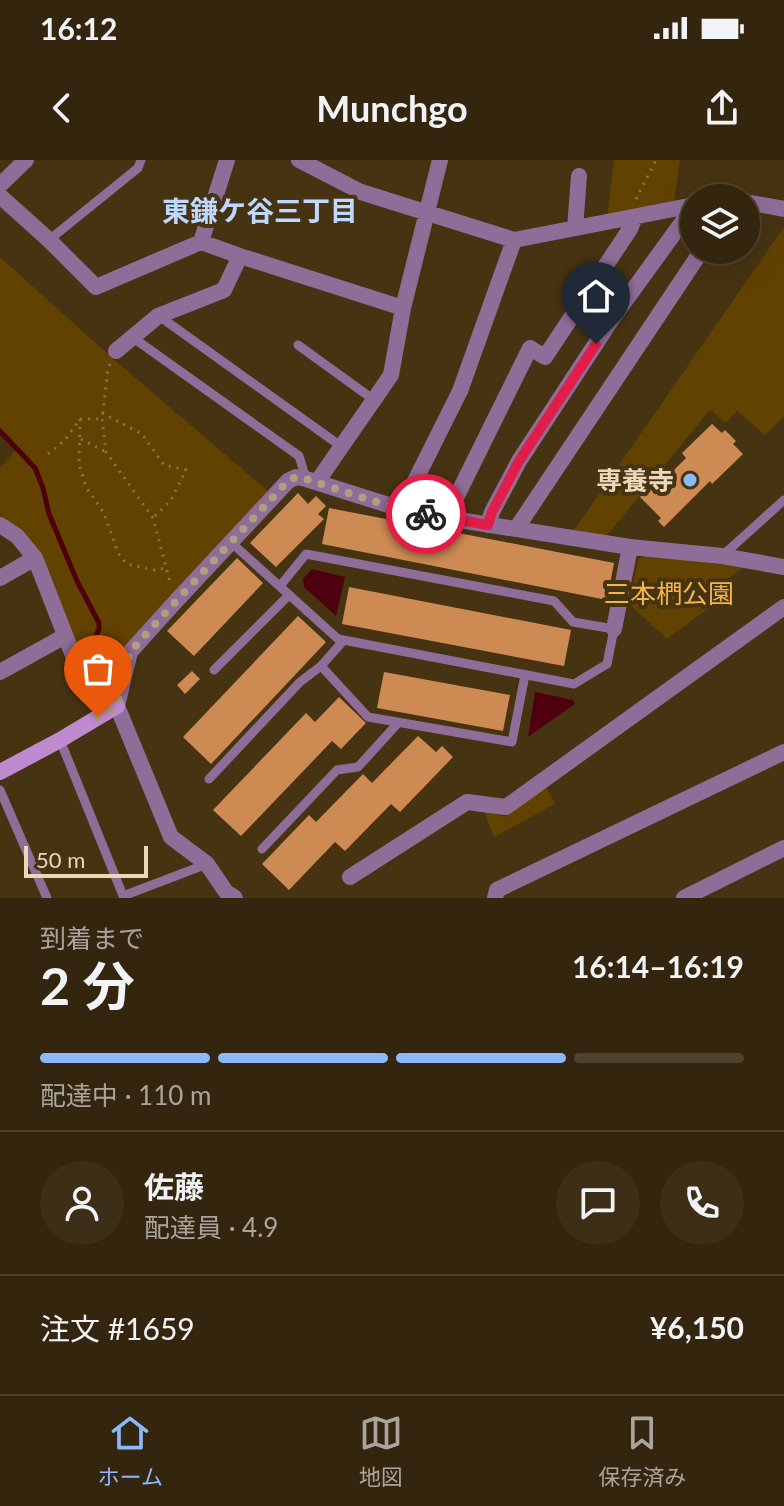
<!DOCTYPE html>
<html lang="ja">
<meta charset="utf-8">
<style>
body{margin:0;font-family:Lato,"Noto Sans JP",sans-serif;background:#3c2e17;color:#f1f3f6;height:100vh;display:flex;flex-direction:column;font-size:30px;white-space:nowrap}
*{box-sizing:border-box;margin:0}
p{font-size:26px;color:#a9a59e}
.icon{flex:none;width:44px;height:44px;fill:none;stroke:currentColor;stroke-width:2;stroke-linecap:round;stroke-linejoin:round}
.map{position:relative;height:738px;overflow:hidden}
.side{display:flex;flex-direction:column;background:#34260e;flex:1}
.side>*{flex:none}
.tools{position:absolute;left:680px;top:24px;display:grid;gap:16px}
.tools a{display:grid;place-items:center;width:80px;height:80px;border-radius:50%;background:#34260e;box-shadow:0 8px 32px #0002,0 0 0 2px #4e432e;font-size:40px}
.scale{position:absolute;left:24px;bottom:20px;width:124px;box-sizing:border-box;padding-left:8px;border:4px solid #ebd7b9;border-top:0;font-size:22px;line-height:28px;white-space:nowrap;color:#ebd7b9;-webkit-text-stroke:6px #463312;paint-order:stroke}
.pin{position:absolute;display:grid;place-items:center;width:68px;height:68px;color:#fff;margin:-82px -34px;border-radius:50% 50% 50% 0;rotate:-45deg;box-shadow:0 0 8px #0007}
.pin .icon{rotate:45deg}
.courier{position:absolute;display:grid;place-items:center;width:80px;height:80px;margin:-40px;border:6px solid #e11d48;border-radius:50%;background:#fff;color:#222;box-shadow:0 2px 10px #0007}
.summary em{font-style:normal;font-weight:700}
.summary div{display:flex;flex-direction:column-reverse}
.summary{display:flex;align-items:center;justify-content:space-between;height:136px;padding:0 40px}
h1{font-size:52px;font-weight:700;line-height:60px}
.bar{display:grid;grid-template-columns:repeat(4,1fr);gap:12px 8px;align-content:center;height:96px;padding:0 40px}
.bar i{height:10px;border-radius:6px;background:#4e432e}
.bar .selected{background:#8cb9fc}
.bar p{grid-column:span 4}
.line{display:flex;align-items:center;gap:20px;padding:0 40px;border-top:2px solid #4e432e}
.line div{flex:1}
.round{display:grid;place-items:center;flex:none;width:84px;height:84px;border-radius:42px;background:#3c2e17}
.status{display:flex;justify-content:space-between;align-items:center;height:56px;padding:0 40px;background:#34260e;direction:ltr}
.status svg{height:22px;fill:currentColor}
header{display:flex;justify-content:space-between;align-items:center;height:104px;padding:0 40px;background:#34260e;font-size:36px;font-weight:700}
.tab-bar{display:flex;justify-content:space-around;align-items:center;height:112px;border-top:2px solid #4e432e;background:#34260e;font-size:22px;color:#a9a59e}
.tab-bar a{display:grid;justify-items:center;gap:4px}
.tab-bar .selected{color:#8cb9fc}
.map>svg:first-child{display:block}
.green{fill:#614200}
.water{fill:#4e000f}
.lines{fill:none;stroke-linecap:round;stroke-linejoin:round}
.stream{stroke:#4e000f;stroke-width:5}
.building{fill:#ce8a53}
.path{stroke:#867353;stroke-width:3;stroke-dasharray:2 6;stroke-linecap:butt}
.lane{stroke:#8f6d99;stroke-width:9}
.street{stroke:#8f6d99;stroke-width:16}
.secondary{stroke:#c08ad1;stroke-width:16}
.done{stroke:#b19e7f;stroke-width:8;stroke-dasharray:0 14.4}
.route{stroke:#e11d48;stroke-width:10}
.poi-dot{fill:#8cb9fc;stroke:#463312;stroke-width:3}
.labels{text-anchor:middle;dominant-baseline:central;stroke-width:8;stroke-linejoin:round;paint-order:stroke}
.poi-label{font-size:26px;font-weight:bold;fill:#ebd7b9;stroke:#463312;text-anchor:end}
.park-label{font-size:26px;fill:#f3b54b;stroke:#463312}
.neighbourhood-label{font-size:28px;font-weight:bold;fill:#bed8ff;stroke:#463312}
</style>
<div class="status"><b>16:12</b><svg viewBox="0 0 49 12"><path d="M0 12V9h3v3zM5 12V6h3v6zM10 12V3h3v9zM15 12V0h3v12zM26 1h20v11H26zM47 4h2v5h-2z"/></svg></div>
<header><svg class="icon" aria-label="back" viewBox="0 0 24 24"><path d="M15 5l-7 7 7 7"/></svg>Munchgo<svg class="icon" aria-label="share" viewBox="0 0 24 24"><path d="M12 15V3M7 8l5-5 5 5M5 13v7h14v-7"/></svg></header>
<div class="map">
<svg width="784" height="738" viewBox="0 0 784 738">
<rect width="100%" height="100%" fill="#463312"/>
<path class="green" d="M614,0H680L674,42L607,58Z
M784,67V256L765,275L737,251L726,263L710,250L605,378L572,373Z
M0,97L110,196L269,332L174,434L113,534L81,499L42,395L22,370L0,356V308L18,287L0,274Z
M643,396L693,400L742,408L715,429L721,439L667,479L629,444L638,400Z
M545,625L555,644L494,677L483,649L499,651V655L506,657L507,652Z"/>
<path class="water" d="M312,409L345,417L336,456L304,427L303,419Z
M535,532L573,540L575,544L528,577Z"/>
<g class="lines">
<path class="stream" d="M0,271L35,308L43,328L49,354L77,421L99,463V469L92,485"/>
</g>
<path class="building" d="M712,264L722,273L725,270L736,281L733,284L743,294L712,324L710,321L664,367L658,361L661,358L640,337L657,321L668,333L674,326L666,318L686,298L682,293Z
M298,333L308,344L316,336L326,346L318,354L324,359L276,407L250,383Z
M329,348L614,403L607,440L322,384Z
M237,398L263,423L194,496L167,471Z
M349,427L571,470L564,506L342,464Z
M298,456L326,482L211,604L183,577Z
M192,511L200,519L185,534L177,525Z
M384,512L510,535L503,571L377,548Z
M339,537L366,563L341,589L332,581L241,676L213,650L306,553L315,562Z
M418,576L436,592L442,586L453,597L400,652L391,644L345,691L335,682L289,730L262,704L309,655L316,662L363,614L372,623Z"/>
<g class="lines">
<path class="path" d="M636,39L656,0
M110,204L108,209L102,259L106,292L153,358L170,422
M102,253L142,274L164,305L186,310L171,340L153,358
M80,259L79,304L86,327L104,353L118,393L127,404L155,410L165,408
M81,279L106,292
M48,294L64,281L80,259H102"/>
<path class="lane" d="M49,80L138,8L141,0
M159,156L342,287
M132,177L299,296L306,319
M298,185L374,240
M235,386L338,479L574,524L607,504L614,469L573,462L554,441L306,394L280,426
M722,396L784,340
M321,506L368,557L512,582L525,515
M214,510L289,435
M60,580L124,738
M209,619L300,522L321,506L344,480
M0,630L47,738
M262,689L337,610L358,607L398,563
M123,736L207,704"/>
<path class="street" d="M299,0L361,32L514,80L694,45
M0,25L26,0
M0,36L49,80L96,127L201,82L240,96L403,148
M746,42L784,49
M575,68L579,16
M201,82L227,0
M116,191L158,156L224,130L240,96
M317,322L391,215L403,148L440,0
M401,349L460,231L514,80
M446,358L530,188L545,197L630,69L635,57
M0,365L17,376L35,398L76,503L95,525L117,546L171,677L207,704L226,732L235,738
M488,365L492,352L519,301L612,159L694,46
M516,369L702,90
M0,418L35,398
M614,469L630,387
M0,512L65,476
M117,546L130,492L177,440L288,321L296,317L306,319L401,349L446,358L630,387L722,396L784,407
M350,717L467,642L506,647L784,447
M495,738L497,730L784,592
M684,738L784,688"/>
<path class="secondary" d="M0,612L60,580L117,546"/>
</g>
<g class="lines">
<path class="done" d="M98,557L117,546L130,492L177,440L288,321L296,317L306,319L373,341L426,354"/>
<path class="route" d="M426,354L488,365L492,352L519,301L596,184"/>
</g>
<circle class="poi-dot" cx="690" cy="320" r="8"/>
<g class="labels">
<g class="poi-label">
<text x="674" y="320">専養寺</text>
</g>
<g class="park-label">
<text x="669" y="433">三本椚公園</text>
</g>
<g class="neighbourhood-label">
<text x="260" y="50">東鎌ケ谷三丁目</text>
</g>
</g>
</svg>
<div class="tools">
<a><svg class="icon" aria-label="layers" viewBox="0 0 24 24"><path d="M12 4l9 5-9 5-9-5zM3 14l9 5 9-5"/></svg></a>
</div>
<div class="scale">50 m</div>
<div class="pin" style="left:98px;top:557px;background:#ea580c"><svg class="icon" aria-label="bag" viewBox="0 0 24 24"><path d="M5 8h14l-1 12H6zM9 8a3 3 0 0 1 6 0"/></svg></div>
<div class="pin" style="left:596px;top:184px;background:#1f2937"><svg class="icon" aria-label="home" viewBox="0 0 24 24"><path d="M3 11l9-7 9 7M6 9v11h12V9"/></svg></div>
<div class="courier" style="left:426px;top:354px"><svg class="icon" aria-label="bike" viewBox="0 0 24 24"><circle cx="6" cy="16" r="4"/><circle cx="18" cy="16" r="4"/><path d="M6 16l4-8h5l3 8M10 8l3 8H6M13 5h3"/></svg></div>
</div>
<section class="side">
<div class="summary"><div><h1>2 分</h1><p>到着まで</p></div><em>16:14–16:19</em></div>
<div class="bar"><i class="selected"></i><i class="selected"></i><i class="selected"></i><i></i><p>配達中 · 110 m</p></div>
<div class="line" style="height:144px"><a class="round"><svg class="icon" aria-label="person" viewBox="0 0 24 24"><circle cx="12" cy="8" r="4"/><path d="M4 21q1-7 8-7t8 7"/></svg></a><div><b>佐藤</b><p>配達員 · 4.9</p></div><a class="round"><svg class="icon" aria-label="chat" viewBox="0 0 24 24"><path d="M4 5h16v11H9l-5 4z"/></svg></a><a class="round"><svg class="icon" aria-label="phone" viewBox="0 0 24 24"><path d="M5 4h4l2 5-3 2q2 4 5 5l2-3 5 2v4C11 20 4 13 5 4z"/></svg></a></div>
<div class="line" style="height:104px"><div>注文 #1659</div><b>¥6,150</b></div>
</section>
<nav class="tab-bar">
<a class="selected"><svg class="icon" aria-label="home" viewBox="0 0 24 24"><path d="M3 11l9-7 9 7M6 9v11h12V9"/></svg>ホーム</a>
<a><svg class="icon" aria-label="map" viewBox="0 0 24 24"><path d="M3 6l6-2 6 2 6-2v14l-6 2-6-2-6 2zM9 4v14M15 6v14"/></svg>地図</a>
<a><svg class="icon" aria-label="saved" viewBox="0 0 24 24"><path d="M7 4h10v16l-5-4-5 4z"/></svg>保存済み</a>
</nav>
